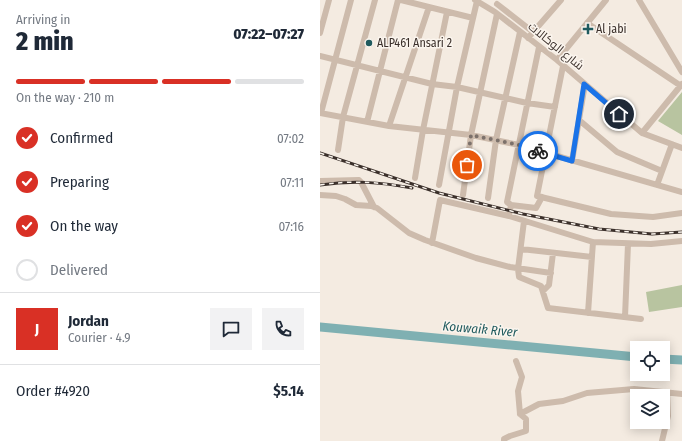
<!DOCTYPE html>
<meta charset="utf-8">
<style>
body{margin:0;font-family:"Fira Sans Condensed",Cairo,sans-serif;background:#f2f2f3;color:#1f2937;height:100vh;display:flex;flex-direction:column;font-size:15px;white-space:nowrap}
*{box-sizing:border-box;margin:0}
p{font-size:13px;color:#747a83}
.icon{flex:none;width:22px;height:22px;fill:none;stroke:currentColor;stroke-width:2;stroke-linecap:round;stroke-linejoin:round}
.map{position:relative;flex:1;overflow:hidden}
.sheet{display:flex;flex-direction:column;background:#fff;width:320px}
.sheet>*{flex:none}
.tools{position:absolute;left:310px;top:341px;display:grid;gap:8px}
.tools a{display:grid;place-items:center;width:40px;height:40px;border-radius:0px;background:#fff;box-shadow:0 2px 10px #0003;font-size:20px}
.pin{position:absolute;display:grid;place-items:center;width:34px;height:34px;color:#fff;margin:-17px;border:2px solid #fff;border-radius:50%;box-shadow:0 1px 4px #0007}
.courier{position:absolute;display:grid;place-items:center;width:40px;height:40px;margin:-20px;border:3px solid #1a73e8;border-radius:50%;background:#fff;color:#222;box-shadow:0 1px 5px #0007}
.headline em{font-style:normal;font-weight:800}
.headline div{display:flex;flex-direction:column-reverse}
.headline{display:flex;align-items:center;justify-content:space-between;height:68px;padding:0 16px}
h1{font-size:26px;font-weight:800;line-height:30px}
.bar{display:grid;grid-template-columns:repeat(4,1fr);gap:6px 4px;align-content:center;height:48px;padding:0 16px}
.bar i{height:5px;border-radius:3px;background:#e0e1e3}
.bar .selected{background:#d93025}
.bar p{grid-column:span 4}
.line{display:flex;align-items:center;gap:10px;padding:0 16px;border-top:1px solid #e0e1e3}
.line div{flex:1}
.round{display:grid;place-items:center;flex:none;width:42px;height:42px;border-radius:0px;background:#f2f2f3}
ol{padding:0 16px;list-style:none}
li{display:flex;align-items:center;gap:12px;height:44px}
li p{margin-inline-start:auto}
li .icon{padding:4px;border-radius:50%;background:#d93025;color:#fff;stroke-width:4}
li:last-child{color:#747a83}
li i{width:22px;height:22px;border:2px solid #e0e1e3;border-radius:50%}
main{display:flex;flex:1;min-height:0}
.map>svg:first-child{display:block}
.green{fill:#b8c4a0}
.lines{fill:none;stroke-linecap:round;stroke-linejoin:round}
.river{stroke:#7fb0b2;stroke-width:9}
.minor{stroke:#cdbbac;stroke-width:6}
.rail-casing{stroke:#3b302b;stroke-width:3}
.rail{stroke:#fbf5ee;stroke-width:1.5;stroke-dasharray:4.5;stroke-linecap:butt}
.done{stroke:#7c716b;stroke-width:4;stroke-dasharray:0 7.2}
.route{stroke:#1a73e8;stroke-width:5}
.poi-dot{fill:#1f5a5e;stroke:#fbf5ee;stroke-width:1.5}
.labels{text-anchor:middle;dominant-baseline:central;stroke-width:3;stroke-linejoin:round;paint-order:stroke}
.poi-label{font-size:12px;fill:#3b302b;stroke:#fbf5ee;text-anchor:start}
.street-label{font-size:12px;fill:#3b302b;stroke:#fbf5ee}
.water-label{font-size:13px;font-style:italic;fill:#1f5a5e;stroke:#fbf5ee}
</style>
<main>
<section class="sheet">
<div class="headline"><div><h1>2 min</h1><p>Arriving in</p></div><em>07:22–07:27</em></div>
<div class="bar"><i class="selected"></i><i class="selected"></i><i class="selected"></i><i></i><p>On the way · 210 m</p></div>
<ol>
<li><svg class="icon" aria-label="check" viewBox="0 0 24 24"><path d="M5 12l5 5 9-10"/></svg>Confirmed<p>07:02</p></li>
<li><svg class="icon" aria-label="check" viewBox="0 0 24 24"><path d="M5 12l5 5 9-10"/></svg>Preparing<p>07:11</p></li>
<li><svg class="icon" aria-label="check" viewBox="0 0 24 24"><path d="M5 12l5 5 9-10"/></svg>On the way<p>07:16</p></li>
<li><i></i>Delivered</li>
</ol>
<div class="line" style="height:72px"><b class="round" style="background:#d93025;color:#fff">J</b><div><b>Jordan</b><p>Courier · 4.9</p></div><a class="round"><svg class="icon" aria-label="chat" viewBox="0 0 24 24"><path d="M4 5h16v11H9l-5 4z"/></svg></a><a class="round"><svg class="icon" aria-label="phone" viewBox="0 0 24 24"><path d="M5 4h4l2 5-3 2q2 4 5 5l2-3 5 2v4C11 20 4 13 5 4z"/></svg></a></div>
<div class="line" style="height:52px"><div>Order #4920</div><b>$5.14</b></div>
</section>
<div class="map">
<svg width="362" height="441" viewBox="0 0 362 441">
<rect width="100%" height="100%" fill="#f4ebe1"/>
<path class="green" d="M362,92V135L338,121Z
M362,285V307L329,312L326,292Z"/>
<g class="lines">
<path class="river" d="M0,327L317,357
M343,359L362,360"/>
<path class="minor" d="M81,0L153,18
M155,0L175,12L237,60L322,133L362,148
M319,0L362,72
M177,4L213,32
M267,23L361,86
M0,33L9,0
M208,38L241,0
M0,56L112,84L137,87L207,103L235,107
M237,60L286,0
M243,66L217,196L291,214L333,217L362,213
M0,113L69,126L151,135L199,145L362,192
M1,113L31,0
M259,120L297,152L342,171
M47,122L78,0
M69,126L109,7
M322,133L362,84
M18,150L23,117L55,0
M252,161L265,84
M95,178L103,130L127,12
M0,181L39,180L41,182L54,207
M119,185L137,87L157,1
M337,185L352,144
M0,195L16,196L25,199L36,205L51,206L57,208L89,233L105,240L156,258L190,267L231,273
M143,195L151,135L177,14
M168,198L176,140L200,32
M191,205L216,208L222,197
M189,216L191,205L187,202L219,47
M204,221L198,269L199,277L221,286L228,308L321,319
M112,243L120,200L189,216L273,242L331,244L362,241
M201,249L272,257
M223,291L229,285L233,253
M268,313L273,242
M305,317L308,244
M196,361L202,377L198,391L200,414L219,404L243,401L267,393L314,389L362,394
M184,441V439L190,436L206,431V419L200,414
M342,441L348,416L347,392"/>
<g class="rail-casing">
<path id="rail" d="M0,153L119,193L203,214L279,229L332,234L362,232
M0,185C33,180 59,182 92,188"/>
</g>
<use href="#rail" class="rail"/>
</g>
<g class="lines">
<path class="done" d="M147,165L151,135L199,145L218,151"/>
<path class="route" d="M218,151L252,161L264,84L299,114"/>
</g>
<g class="poi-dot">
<path d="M266 23h4v4h4v4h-4v4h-4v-4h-4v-4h4z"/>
<circle cx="49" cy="43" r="4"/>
</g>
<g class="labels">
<g class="poi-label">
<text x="276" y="29">Al jabi</text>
<text x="57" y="43">ALP461 Ansari 2</text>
</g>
<g class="street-label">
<text transform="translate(236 46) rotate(39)">شارع الوكالات</text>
</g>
<g class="water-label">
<text transform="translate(160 329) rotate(5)">Kouwaik River</text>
</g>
</g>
</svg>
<div class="tools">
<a><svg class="icon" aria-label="locate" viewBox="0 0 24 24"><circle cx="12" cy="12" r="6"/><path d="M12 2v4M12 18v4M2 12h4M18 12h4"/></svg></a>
<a><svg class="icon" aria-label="layers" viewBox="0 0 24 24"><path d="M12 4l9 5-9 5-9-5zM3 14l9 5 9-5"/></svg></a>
</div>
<div class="pin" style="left:147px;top:165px;background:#ea580c"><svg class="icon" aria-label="bag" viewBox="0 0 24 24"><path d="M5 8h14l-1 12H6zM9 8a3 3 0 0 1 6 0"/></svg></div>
<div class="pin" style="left:299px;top:114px;background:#1f2937"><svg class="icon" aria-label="home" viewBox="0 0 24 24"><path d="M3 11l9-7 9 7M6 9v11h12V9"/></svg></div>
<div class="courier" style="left:218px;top:151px"><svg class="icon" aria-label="bike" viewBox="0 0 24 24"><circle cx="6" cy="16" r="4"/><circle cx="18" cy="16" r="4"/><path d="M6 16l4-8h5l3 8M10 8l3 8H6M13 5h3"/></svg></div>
</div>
</main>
